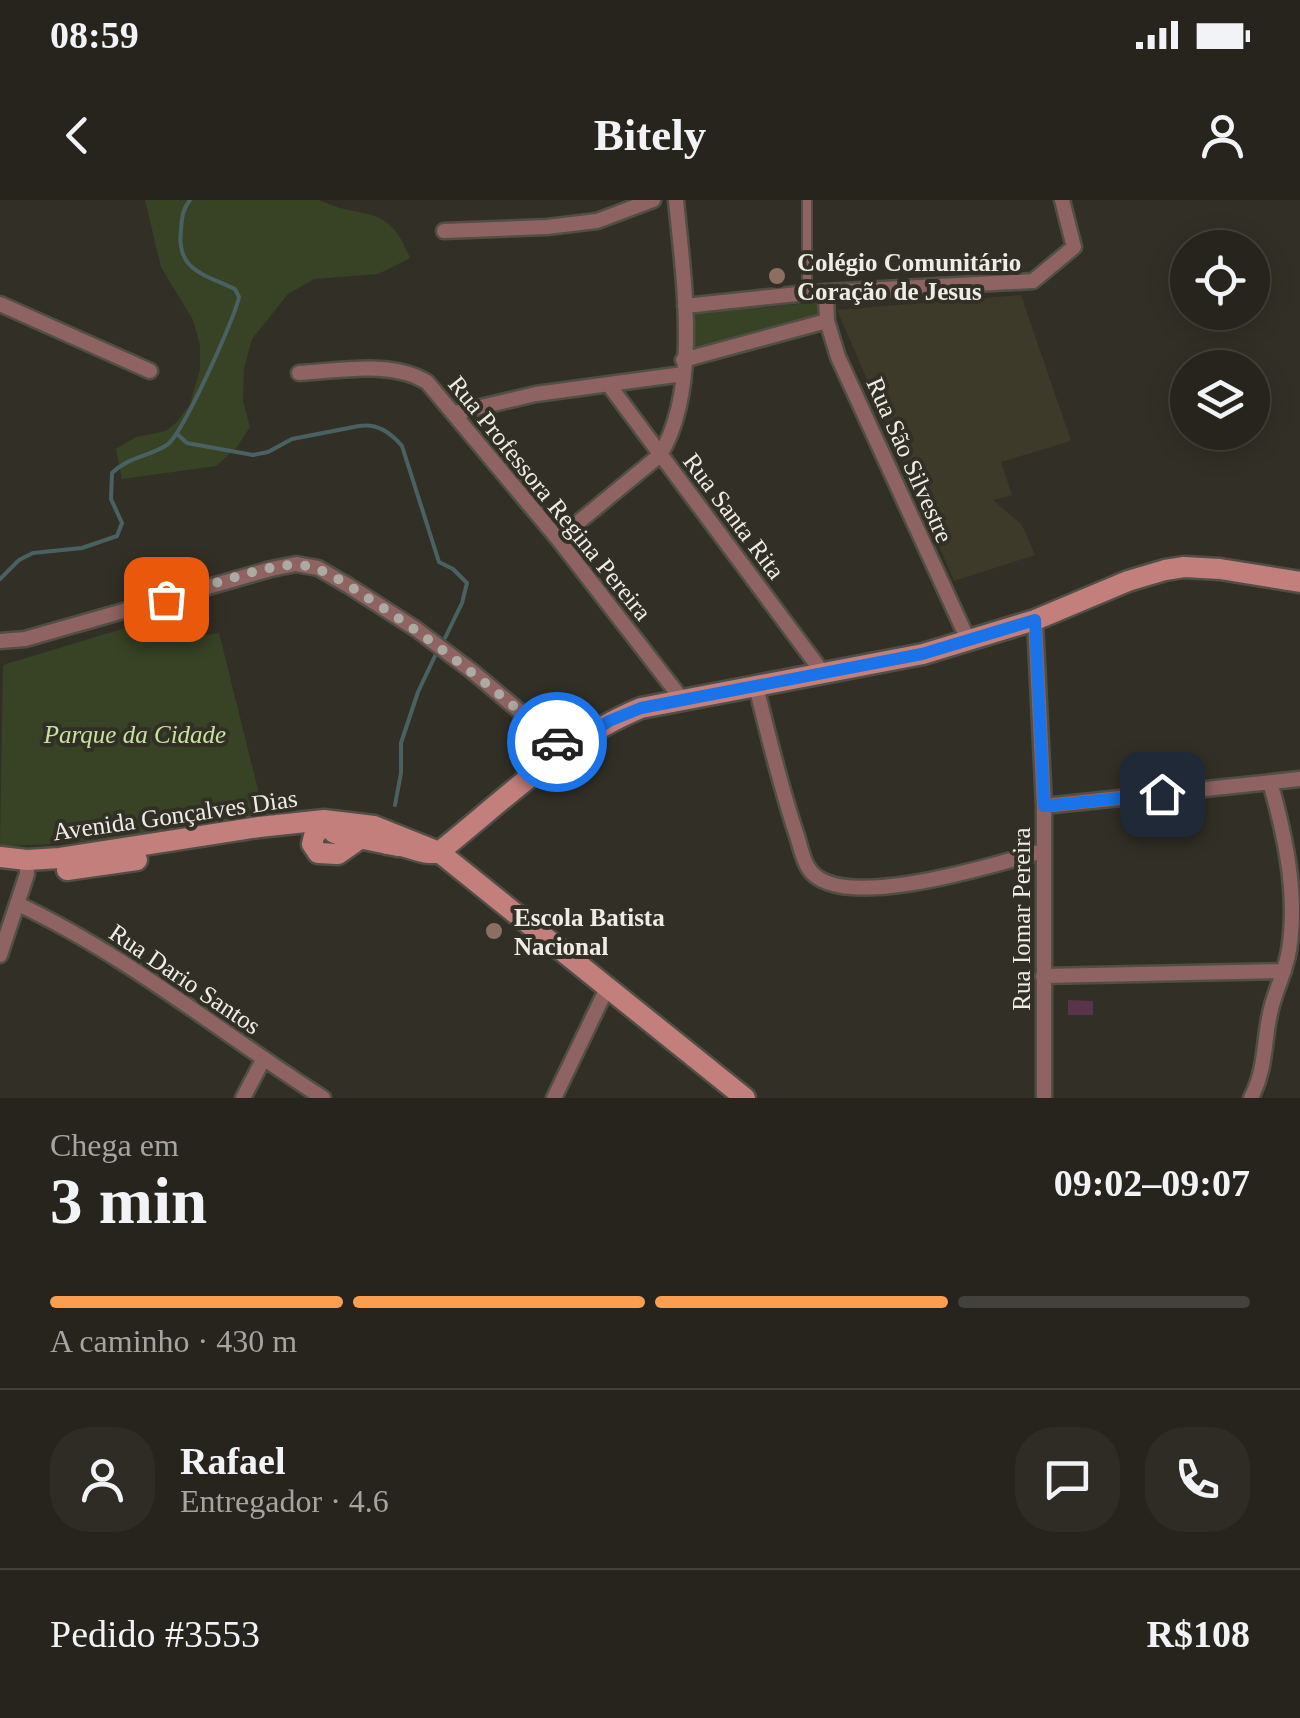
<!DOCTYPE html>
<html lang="pt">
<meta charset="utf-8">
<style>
body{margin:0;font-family:Georgia,serif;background:#2e2c25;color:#f1f3f6;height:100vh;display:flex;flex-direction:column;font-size:38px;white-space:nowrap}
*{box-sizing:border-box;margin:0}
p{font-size:32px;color:#a4a4a3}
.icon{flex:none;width:55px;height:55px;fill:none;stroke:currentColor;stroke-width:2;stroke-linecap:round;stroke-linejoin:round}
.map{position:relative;height:898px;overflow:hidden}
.side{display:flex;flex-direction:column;background:#26241c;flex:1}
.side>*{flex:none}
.controls{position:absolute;left:1170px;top:30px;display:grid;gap:20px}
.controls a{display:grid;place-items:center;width:100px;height:100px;border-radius:50%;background:#26241c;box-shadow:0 5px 25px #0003,0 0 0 2px #42413b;font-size:50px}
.pin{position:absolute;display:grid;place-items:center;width:85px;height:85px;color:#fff;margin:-42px;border-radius:20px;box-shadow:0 5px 15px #0006}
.courier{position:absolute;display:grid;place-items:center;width:100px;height:100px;margin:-50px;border:8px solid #1a73e8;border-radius:50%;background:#fff;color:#222;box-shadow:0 2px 12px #0007}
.head em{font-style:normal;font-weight:800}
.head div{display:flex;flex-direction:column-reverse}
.head{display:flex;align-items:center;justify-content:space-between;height:170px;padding:0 50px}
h1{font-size:65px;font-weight:800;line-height:75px}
.bar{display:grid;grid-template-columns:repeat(4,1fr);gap:15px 10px;align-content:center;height:120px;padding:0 50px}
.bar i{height:12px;border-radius:8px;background:#42413b}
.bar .current{background:#fb9e50}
.bar p{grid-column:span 4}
.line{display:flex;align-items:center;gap:25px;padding:0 50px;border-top:2px solid #42413b}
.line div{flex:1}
.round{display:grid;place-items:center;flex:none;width:105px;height:105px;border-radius:40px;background:#2e2c25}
.status{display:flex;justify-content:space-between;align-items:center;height:70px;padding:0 50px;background:#26241c;direction:ltr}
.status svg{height:28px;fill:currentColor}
header{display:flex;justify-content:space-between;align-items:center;height:130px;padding:0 50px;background:#26241c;font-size:45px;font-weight:800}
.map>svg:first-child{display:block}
.built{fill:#3d3a29}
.green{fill:#384325}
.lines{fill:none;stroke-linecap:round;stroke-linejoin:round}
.stream{stroke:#4a6163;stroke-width:4}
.building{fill:#5a344c}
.lane-casing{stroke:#504e45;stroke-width:12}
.street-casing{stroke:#504e45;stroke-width:19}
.secondary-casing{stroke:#504e45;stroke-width:25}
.lane{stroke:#8e6361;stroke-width:8}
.street{stroke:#8e6361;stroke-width:14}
.secondary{stroke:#c37f7c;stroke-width:20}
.done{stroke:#acaaa2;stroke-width:10;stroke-dasharray:0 18}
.route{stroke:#1a73e8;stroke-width:12}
.education-dot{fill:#8d6e63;stroke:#323026;stroke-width:4}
.labels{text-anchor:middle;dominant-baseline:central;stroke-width:8;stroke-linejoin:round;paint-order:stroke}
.poi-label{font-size:25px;font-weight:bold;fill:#edece5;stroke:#323026;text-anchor:start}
.street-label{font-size:25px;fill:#edece5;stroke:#323026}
.park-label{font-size:25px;font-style:italic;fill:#c7e29d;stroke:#323026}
</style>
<div class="status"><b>08:59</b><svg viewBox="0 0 49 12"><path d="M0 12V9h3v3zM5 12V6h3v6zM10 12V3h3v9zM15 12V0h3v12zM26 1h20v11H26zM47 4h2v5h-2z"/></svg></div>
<header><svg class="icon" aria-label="back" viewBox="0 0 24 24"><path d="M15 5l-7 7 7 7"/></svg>Bitely<svg class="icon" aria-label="person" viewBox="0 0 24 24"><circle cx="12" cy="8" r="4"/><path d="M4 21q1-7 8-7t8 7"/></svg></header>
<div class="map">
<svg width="1300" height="898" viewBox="0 0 1300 898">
<rect width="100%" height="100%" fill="#323026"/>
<path class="built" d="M1021,95L1071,241L1001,262L1012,295L993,300L1022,325L1035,355L954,381L837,110Z"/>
<path class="green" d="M145,0H319C365,22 387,0 410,58L378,74L314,79L288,94L252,139L244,168L243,201L250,227L237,247L216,266L122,279L116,249L136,237L166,231L177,222L190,204L200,169V145L193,120L161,67Z
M818,102L820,117L695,150L693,114Z
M168,415L179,439L219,433L264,614C176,631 90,645 0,646L3,465Z"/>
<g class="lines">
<path class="stream" d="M177,234L187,243L253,255L268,252L292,239L359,226C377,223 390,232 402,246L439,362L453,369L467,383L462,403L445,438
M0,379L19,360L33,353L82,348L117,336L122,323L111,299L112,273C128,257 148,257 167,245C182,235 235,118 239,97L235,89C204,74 176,71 181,30C182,18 182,10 190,0
M395,605L401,573V543L418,492L435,456"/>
</g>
<path class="building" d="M1068,800L1093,801V815H1068Z"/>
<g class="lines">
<g class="lane-casing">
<path id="lane" d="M807,0V93"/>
</g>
<g class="street-casing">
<path id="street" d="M444,31L547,27L597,21L653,0
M826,92L827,121L838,157L969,442
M0,104L150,171
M685,106L807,93L1033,81L1074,47L1062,0
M683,160L827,121
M299,173C338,171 391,160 427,182L558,339L681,498
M609,185L823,473
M455,213L536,194L683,174
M558,339L660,255C701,188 683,75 676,0
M1035,420L1044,606V898
M0,441L25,439L271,369L296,364L318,368L349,386L416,429L473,472L566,550
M756,486C768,535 780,585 796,633C800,644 802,659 809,669C839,715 999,663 1043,651
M1044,606L1300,579
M18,704C128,756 221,833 323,898
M0,755L27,674V660
M1043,776L1284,771
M243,898L263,860
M554,898L608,786
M1251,898C1267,867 1263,841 1271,809C1276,789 1286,770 1289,750C1298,694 1285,635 1270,582"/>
</g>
<g class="secondary-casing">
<path id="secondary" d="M334,625L322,626L314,636L312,644L318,653L338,654L361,638
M334,633L398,646
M387,644C405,643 423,657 439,652C503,601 565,539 641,508L923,454L1035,420L1128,381L1165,370L1184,367L1220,369L1300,382
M0,657L27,660L60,658L259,627L324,620L374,626L439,652L745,898
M67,670L137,660"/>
</g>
<use href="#lane" class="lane"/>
<use href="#street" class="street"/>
<use href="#secondary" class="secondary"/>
</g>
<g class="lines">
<path class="done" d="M166,399C196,390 272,362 299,365C325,367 347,385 368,398C435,441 496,491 557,542"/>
<path class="route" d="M557,542L566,550L609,521L641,508L922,454L1035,420L1044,606L1162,594"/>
</g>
<g class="education-dot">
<circle cx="777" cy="76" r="10"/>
<circle cx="494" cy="731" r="10"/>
</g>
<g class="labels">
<g class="poi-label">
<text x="797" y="62">Colégio Comunitário<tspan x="797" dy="29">Coração de Jesus</tspan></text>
<text x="514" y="717">Escola Batista<tspan x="514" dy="29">Nacional</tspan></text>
</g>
<g class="street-label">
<text transform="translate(910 260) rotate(66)">Rua São Silvestre</text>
<text transform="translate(550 298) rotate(51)">Rua Professora Regina Pereira</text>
<text transform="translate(734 316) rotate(53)">Rua Santa Rita</text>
<text transform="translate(175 615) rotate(-8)">Avenida Gonçalves Dias</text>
<text transform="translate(1021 719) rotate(-90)">Rua Iomar Pereira</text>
<text transform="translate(185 779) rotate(34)">Rua Dario Santos</text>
</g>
<g class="park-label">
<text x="135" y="534">Parque da Cidade</text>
</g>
</g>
</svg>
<div class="controls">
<a><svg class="icon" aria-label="locate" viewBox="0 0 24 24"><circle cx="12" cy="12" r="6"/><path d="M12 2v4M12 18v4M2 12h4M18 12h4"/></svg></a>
<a><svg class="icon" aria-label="layers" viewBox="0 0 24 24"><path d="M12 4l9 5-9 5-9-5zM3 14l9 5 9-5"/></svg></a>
</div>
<div class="pin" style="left:166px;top:399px;background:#ea580c"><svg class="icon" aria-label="bag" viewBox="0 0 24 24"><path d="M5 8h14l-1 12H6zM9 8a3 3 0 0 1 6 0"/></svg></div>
<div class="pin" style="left:1162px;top:594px;background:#1f2937"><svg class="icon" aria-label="home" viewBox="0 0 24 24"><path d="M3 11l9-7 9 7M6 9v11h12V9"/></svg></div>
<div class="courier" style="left:557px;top:542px"><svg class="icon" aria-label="car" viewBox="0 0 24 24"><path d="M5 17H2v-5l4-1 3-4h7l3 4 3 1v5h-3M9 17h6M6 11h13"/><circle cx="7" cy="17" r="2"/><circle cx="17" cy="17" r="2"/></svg></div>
</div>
<section class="side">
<div class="head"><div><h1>3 min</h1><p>Chega em</p></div><em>09:02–09:07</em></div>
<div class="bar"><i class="current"></i><i class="current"></i><i class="current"></i><i></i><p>A caminho · 430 m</p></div>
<div class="line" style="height:180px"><a class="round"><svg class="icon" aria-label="person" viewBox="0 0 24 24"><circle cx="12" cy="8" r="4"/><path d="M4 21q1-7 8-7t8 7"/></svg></a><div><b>Rafael</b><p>Entregador · 4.6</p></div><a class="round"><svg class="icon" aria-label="chat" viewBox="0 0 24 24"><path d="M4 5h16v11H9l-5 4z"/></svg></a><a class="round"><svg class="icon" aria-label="phone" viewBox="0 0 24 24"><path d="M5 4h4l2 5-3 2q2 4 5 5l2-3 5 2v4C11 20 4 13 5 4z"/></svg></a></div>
<div class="line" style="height:130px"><div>Pedido #3553</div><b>R$108</b></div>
</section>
